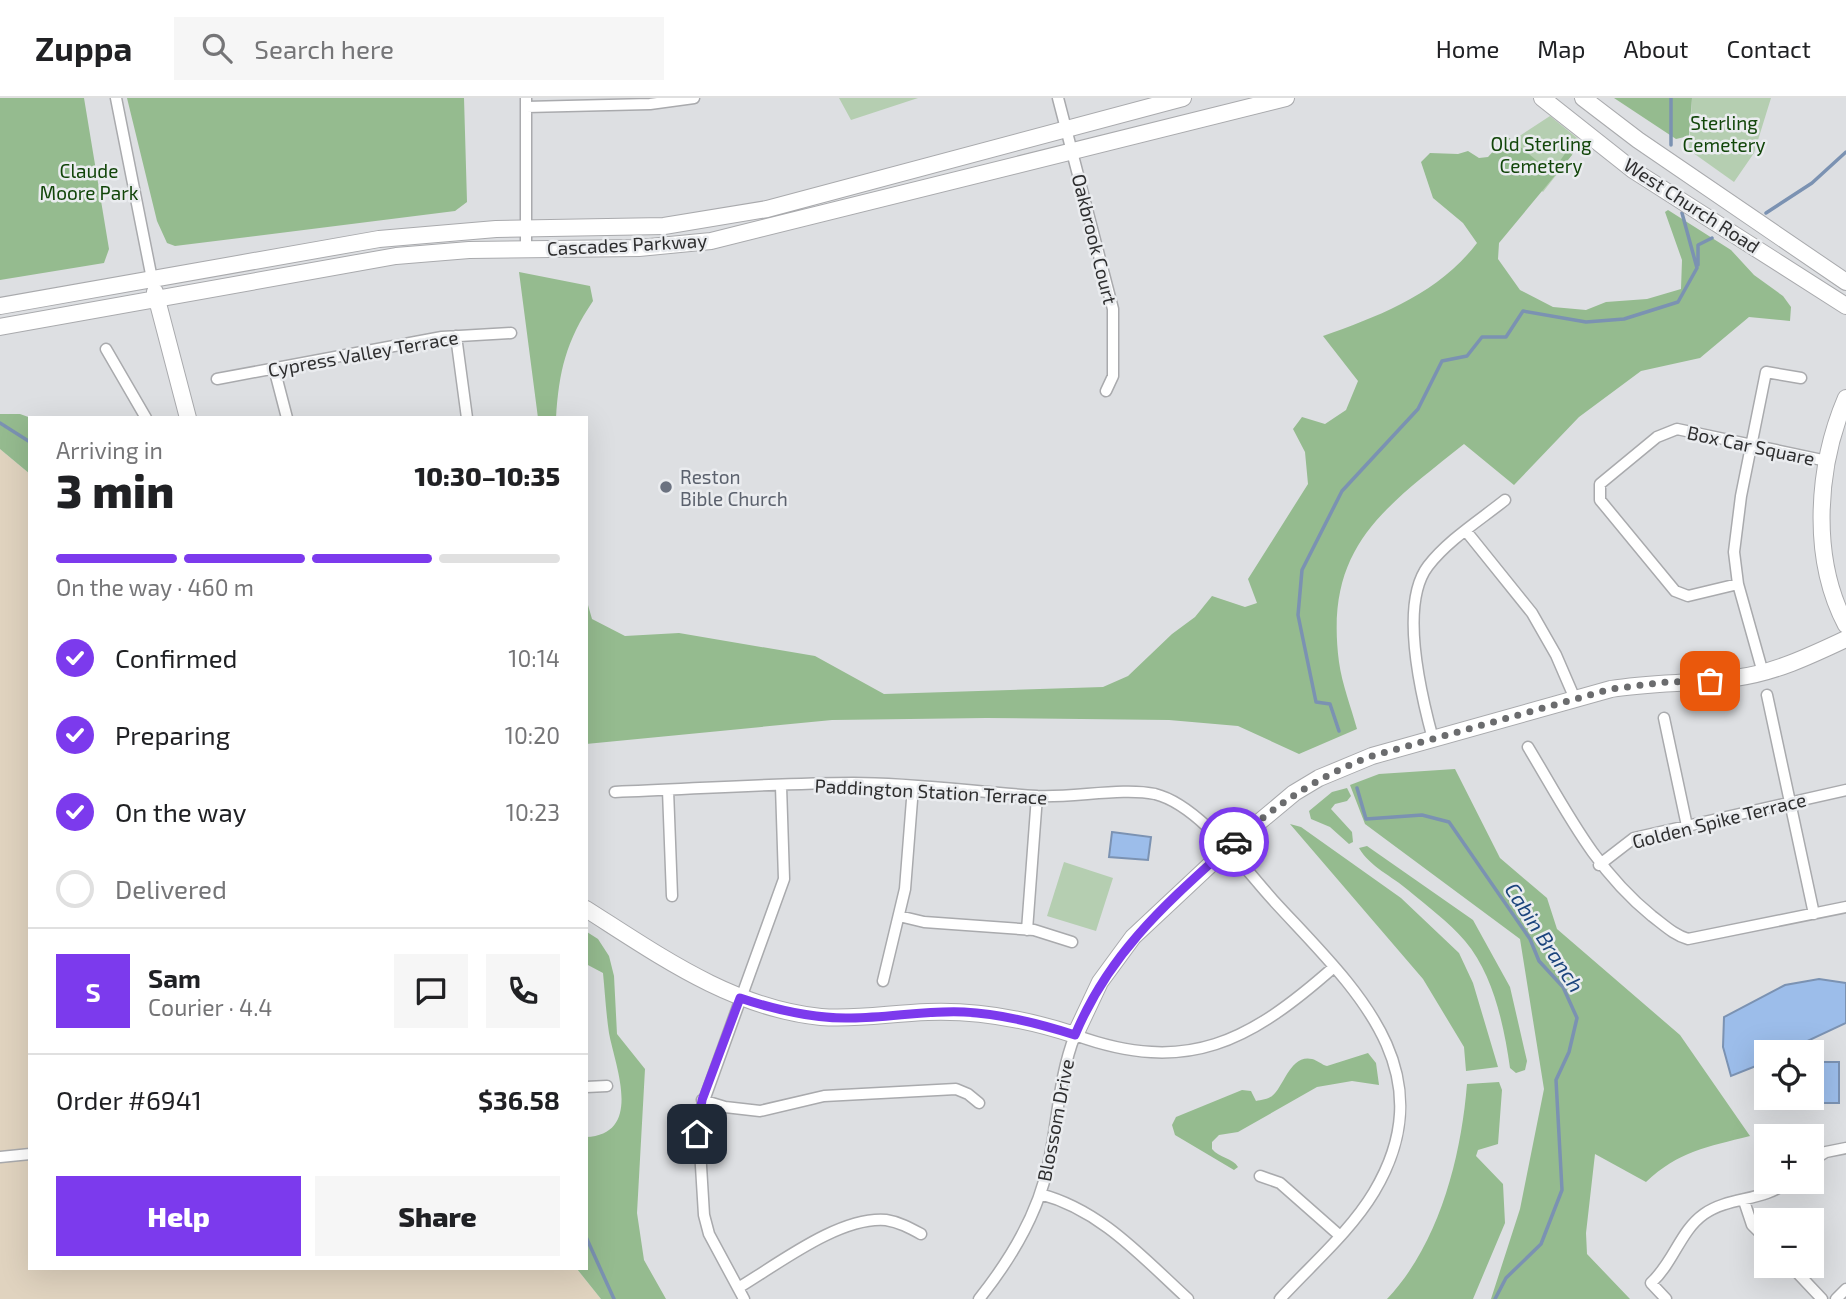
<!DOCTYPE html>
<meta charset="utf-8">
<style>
body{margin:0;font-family:"Exo 2",sans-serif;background:#f6f6f6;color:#202124;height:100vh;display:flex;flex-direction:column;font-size:26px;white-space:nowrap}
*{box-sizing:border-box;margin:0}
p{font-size:23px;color:#757577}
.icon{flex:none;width:38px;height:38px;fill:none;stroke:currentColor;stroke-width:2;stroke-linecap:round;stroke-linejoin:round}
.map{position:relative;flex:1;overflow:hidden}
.side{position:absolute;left:28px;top:318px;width:560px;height:854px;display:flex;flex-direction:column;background:#fff;border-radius:0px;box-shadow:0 7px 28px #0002}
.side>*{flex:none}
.controls{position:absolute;left:1754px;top:942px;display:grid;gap:14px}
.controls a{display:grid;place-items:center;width:70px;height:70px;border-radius:0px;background:#fff;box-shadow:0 7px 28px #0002;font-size:35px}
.pin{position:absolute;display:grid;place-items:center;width:60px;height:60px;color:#fff;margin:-30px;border-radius:14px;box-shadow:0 4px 10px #0006}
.courier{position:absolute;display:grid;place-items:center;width:70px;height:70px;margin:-35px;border:5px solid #7c3aed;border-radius:50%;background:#fff;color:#222;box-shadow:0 2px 9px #0007}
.head em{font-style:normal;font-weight:800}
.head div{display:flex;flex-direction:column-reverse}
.head{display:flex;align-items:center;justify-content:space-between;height:119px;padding:0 28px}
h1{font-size:46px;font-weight:800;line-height:52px}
.bar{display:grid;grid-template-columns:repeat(4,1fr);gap:10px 7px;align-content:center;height:84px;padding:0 28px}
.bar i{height:9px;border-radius:5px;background:#e0e0e0}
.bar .active{background:#7c3aed}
.bar p{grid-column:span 4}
.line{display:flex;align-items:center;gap:18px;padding:0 28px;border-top:2px solid #e0e0e0}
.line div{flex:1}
.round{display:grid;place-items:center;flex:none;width:74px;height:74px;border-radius:0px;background:#f6f6f6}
ol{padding:0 28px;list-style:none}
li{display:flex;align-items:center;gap:21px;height:77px}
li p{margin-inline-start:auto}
li .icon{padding:7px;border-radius:50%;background:#7c3aed;color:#fff;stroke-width:4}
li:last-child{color:#757577}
li i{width:38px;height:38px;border:4px solid #e0e0e0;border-radius:50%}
.action{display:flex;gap:14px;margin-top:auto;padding:14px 28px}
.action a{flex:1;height:80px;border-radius:0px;background:#7c3aed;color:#fff;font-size:28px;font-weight:800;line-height:80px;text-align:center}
.action a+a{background:#f6f6f6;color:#202124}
header{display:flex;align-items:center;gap:42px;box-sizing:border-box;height:98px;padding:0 35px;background:#fff;border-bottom:2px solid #e0e0e0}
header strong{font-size:33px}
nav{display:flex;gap:38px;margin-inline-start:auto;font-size:24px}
.search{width:490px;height:63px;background:#f6f6f6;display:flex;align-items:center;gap:18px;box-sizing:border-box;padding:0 24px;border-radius:0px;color:#757577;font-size:26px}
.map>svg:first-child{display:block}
.industrial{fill:#e0d3bf}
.green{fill:#b5ceb1}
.forest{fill:#95bb8f}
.water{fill:#9cbdea;stroke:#7b92b2;stroke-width:2}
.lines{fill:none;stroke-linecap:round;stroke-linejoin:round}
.stream{stroke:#7b92b2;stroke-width:3.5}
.street-casing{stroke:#a9aaad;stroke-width:13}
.secondary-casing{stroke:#a9aaad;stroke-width:18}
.street{stroke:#fff;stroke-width:10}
.secondary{stroke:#fff;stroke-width:16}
.done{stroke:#6b6c6e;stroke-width:7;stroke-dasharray:0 12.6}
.route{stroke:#7c3aed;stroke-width:9}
.worship-dot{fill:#6b7280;stroke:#eaecef;stroke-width:2.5}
.labels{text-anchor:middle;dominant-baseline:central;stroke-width:5;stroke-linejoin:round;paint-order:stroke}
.park-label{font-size:19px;fill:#12460a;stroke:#eaecef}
.street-label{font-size:19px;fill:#2e2e2f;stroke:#eaecef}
.worship-label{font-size:19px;fill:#5b616d;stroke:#eaecef;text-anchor:start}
.water-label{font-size:21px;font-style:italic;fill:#1c457d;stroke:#eaecef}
</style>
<header>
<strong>Zuppa</strong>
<div class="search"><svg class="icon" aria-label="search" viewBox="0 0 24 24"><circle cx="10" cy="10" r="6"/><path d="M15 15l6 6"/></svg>Search here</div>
<nav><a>Home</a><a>Map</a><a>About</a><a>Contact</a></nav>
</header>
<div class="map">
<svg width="1846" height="1201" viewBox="0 0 1846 1201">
<rect width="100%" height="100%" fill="#dddfe2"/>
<path class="industrial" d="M0,351L30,376V1171H577L601,1201H0Z"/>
<path class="green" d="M839,0H918L851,22Z
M1692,0H1771L1754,55L1734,84L1689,52Z
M1550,18L1582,44L1543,94L1498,52Z
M1064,764L1113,780L1096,833L1047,818Z"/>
<path class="forest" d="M0,0H84L109,151L104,165L0,182Z
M127,0H464L467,104L455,113L175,148L167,145L157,123Z
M1614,0H1692L1689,38L1676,41Z
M1507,38L1547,71L1557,67L1569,50L1572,57L1499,145L1498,161L1520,192L1553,209L1586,212L1606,204L1647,201L1681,191L1682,162L1665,114L1668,112L1731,152L1754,177L1783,198L1791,209L1790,223L1749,219L1700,260L1641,273L1579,319L1514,387L1464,346C1383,411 1324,449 1339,564C1342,586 1351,609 1357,631L1299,656L1238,628L1169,622L986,620L832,622L586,646V500L592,521L625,538L679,535L815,558L884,596L1103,589L1128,578L1172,536L1195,519L1212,498L1245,509L1257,505L1248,481L1308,386L1305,354L1293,331L1302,319L1325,326L1346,312L1358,283L1323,238C1380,218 1439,195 1477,145L1463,125L1433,100L1421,64L1430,55L1458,56L1468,53L1479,60L1488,59Z
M519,174L590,188L593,203C566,243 559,273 556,320H538Z
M0,316H20L31,320L30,376L0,351Z
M1455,671L1500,760L1547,800L1557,831L1680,937L1750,1038C1707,1049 1679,1053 1646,1084L1595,1056L1586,1135L1587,1156L1630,1201H1491L1520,1111L1544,991L1520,841L1365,726L1350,687L1379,676Z
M1347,690L1351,698L1347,703L1335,706L1331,711L1352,734L1353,744L1349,746L1330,729L1311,721L1309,713L1332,694Z
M1290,726L1301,729L1401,800L1459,855L1473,885L1498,969L1466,973L1464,949L1423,881Z
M1367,748L1473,822L1510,889L1527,963L1525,972L1516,975L1510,970C1504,927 1493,876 1465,843C1449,824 1427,808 1408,792C1392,778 1370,769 1359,750Z
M587,834L598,841L609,858L614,878L617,936L645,971L637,1115L644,1162L666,1201H601L577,1171H586V1039C644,1036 615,968 609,935C606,915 605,895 603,875L586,866Z
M1368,955L1376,965L1379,987L1352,983L1317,989L1238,1034L1219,1037L1212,1044V1051C1219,1060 1233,1060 1238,1069L1234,1072L1175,1037L1172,1027L1176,1019L1242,992L1251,993L1256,1003C1261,1002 1268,1001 1272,998C1284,989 1290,956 1312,961C1317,962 1322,967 1327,968Z
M1499,984L1502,992L1498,1046L1478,1052L1476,1058L1503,1086L1505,1125L1473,1201H1387C1439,1146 1461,1060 1467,986Z"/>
<path class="water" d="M1112,734L1151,739L1148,762L1109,759Z
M1819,881L1846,885V925L1784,954H1766V964L1731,978L1723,949L1724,919L1785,887Z
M1817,964H1839V1005H1817Z"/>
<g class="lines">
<path class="stream" d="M1671,47V0
M1766,115L1812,85L1846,54
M1698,167V147L1712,140
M0,325L30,344
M1339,633L1330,606L1316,604L1298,517L1302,472L1342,393L1418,311L1442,263L1467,258L1482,239H1506L1523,213L1586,224L1624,221L1678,204L1697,170L1682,115
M1357,690L1366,721L1422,717L1449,724L1530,841L1539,863L1563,889L1577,920L1569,954L1556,982L1562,1092L1541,1146L1506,1180L1495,1201
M586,1139L614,1201"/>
<g class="street-casing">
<path id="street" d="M116,0L152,181
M526,0V151
M1058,0L1113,211V278L1106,293
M526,9L650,6L694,0
M456,238L467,320
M106,251L146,320
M274,270L287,320
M217,281L442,239L511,235
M1466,433L1532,515L1556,557L1575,601
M1738,486L1688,498L1675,493L1600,402V386L1657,339L1677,331L1827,363
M1763,575L1738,486L1734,454L1741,398L1766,274L1801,280
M1767,597L1814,816
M1664,620L1687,728
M1433,641C1421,597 1399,506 1428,468C1448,442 1480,422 1505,402
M1528,649C1566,712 1594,771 1652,818C1664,827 1674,837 1688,841L1846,809
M668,692L672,798
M615,694C694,691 774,685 853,685C914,685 976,694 1037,698C1073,700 1123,689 1155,696C1199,707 1243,769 1273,802C1350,886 1448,970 1374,1094C1350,1134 1311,1167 1280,1201
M1599,767L1634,740L1846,692
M899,818L924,824L1034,832L1072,844
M1027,832L1037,698
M883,883L905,791L913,689
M586,989L607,988
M702,1002L725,1009L760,1013L824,998L956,991L968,996L979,1005
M0,1059L30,1056
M1811,1063L1826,1054L1846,1050
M1260,1078L1280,1085L1339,1137
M1040,1096C1101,1112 1142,1159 1188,1201
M1744,1103L1752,1127L1766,1141
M1790,1167L1822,1201
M738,1190C777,1167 839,1118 886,1122C899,1124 910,1130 921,1136
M744,1201L709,1136L704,1117L698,1019L784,781L781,688
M979,1201C1011,1161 1039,1115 1049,1063C1058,1021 1059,978 1075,937C1188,978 1250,943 1334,869
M1666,1201L1651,1185C1674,1164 1680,1133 1704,1116C1730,1098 1763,1104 1789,1083
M1836,1201L1846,1191"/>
</g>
<g class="secondary-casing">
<path id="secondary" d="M1542,0L1633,72L1846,208
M1583,0L1638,42L1846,184
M155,194L188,320
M0,208L379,141L496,131L664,128L767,111L1183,0
M0,229L396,158L469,152L639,150L711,143L1286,0
M1846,300C1817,368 1810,459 1846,527
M586,811C660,858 732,910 821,919C857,922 892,915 928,914C979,912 1026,921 1075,937L1100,884L1133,839L1227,751L1294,695L1319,680L1372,658L1611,591C1652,584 1693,586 1735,580C1774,575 1810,558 1846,541"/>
</g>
<use href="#street" class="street"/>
<use href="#secondary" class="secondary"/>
</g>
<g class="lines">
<path class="done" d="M1234,744C1277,706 1318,678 1372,658L1611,591L1666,584L1710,583"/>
<path class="route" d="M697,1036L702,1002L740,900C776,912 813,921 851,920C889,920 926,912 964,914C1002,916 1038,925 1075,937C1110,853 1168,804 1234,744"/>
</g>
<circle class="worship-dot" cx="666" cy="389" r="7"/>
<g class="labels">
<g class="park-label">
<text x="1724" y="24">Sterling<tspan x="1724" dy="22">Cemetery</tspan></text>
<text x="1541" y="45">Old Sterling<tspan x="1541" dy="22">Cemetery</tspan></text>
<text x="89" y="72">Claude<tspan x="89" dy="22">Moore Park</tspan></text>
</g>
<g class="street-label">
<text transform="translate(1692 107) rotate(33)">West Church Road</text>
<text transform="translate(1095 141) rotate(76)">Oakbrook Court</text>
<text transform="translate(627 146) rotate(-3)">Cascades Parkway</text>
<text transform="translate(363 255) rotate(-10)">Cypress Valley Terrace</text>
<text transform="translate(1751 347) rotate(12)">Box Car Square</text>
<text transform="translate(931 693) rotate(3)">Paddington Station Terrace</text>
<text transform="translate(1719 722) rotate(-14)">Golden Spike Terrace</text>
<text transform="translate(1055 1022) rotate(-79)">Blossom Drive</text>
</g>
<g class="worship-label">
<text x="680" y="378">Reston<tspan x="680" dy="22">Bible Church</tspan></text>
</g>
<g class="water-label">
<text transform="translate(1545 839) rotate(57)">Cabin Branch</text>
</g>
</g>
</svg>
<div class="controls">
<a><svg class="icon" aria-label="locate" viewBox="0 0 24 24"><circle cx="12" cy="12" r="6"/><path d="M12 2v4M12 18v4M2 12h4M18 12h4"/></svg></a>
<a>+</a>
<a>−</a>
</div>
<div class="pin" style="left:1710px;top:583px;background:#ea580c"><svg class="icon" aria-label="bag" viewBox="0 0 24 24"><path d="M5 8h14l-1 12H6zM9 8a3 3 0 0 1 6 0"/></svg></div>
<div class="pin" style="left:697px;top:1036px;background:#1f2937"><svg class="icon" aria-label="home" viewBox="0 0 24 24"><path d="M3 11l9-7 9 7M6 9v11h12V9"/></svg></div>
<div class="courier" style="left:1234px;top:744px"><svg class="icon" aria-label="car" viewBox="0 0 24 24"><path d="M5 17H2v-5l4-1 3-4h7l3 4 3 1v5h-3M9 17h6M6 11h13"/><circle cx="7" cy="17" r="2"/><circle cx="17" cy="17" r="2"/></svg></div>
<section class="side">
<div class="head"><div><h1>3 min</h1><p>Arriving in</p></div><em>10:30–10:35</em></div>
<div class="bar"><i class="active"></i><i class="active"></i><i class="active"></i><i></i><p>On the way · 460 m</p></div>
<ol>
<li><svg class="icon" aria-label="check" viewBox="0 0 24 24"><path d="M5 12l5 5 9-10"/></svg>Confirmed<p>10:14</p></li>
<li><svg class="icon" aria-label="check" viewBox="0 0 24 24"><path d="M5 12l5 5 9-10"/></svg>Preparing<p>10:20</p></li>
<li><svg class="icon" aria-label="check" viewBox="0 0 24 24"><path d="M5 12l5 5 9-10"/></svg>On the way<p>10:23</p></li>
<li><i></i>Delivered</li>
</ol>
<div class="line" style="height:126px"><b class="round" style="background:#7c3aed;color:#fff">S</b><div><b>Sam</b><p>Courier · 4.4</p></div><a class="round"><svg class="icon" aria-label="chat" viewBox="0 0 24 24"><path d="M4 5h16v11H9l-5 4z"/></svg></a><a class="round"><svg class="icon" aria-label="phone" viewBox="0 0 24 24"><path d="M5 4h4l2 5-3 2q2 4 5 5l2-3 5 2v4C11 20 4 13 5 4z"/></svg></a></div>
<div class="line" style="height:91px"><div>Order #6941</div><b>$36.58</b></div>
<div class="action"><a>Help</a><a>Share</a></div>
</section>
</div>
